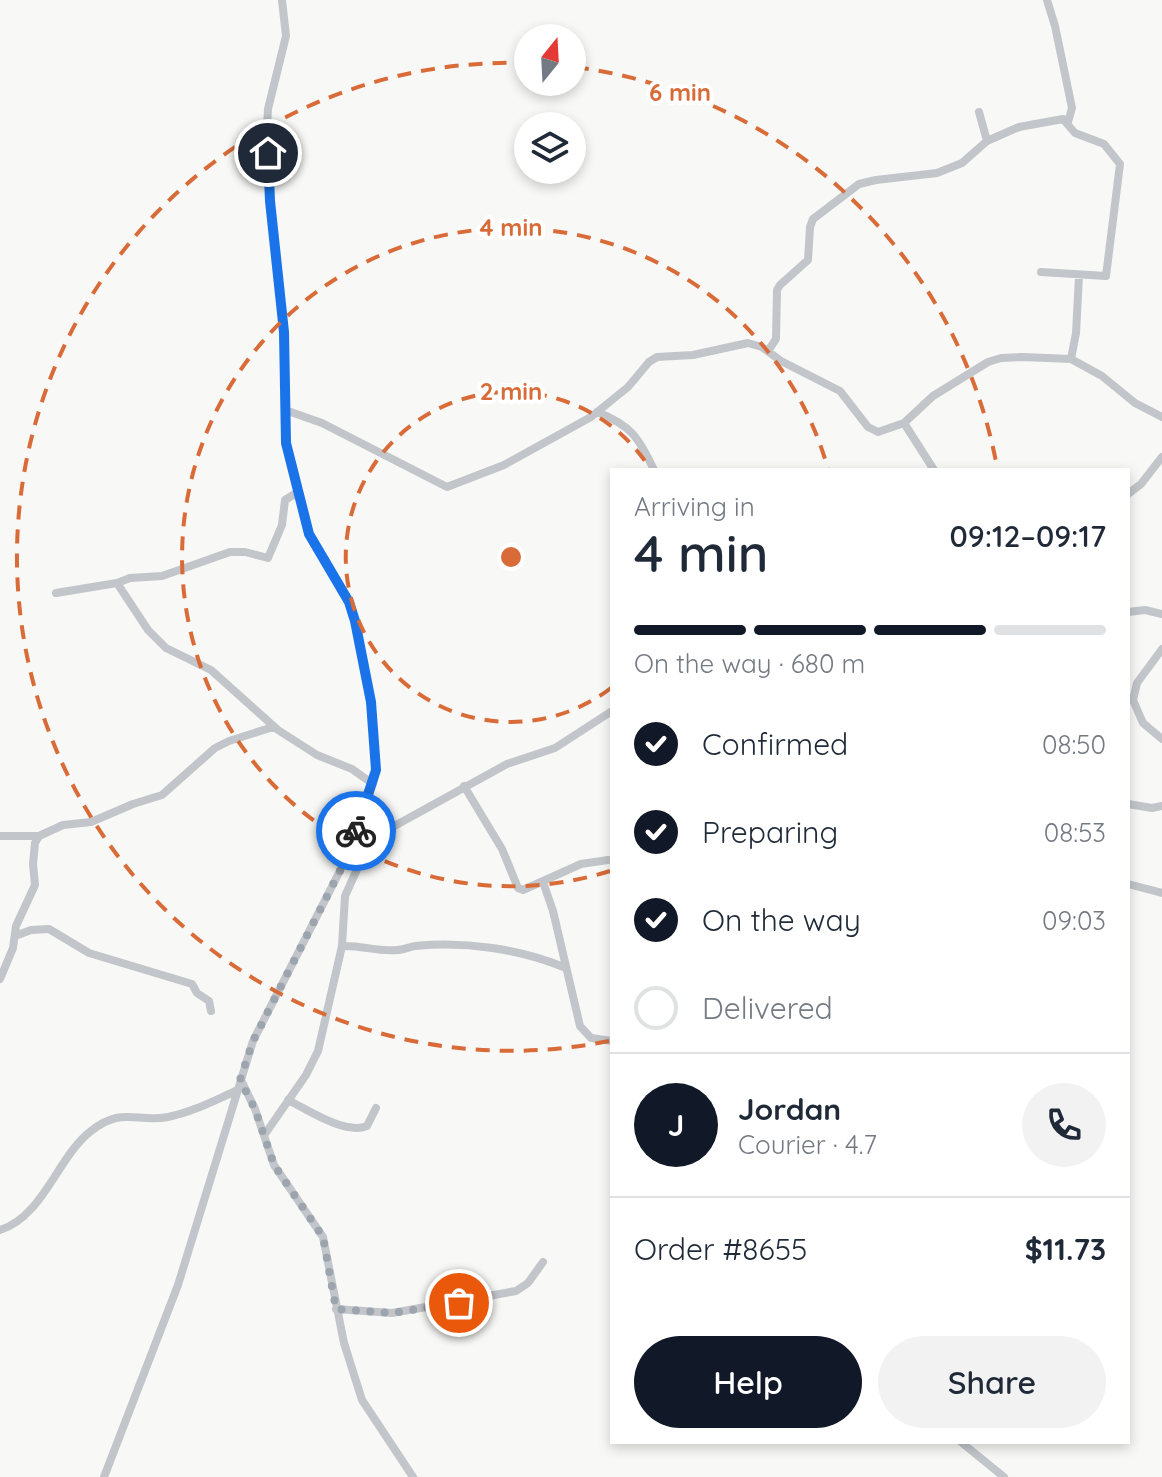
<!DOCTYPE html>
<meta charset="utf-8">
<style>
body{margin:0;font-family:Quicksand,sans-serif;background:#f2f2f3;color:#1f2937;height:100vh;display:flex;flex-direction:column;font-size:30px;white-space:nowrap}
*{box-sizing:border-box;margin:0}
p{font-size:26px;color:#747a83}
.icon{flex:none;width:44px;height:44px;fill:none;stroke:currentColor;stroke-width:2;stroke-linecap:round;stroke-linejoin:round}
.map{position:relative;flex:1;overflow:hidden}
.details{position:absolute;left:610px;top:468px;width:520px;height:976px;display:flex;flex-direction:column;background:#fff;border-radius:0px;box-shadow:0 4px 12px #0003}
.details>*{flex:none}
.needle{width:52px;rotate:18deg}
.tools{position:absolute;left:514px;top:24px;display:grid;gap:16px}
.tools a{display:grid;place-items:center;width:72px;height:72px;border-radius:50%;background:#fff;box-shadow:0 4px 12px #0003;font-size:40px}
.pin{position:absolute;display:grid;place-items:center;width:68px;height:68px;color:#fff;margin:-34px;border:4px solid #fff;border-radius:50%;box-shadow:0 2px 8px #0007}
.courier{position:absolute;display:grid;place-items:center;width:80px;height:80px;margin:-40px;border:6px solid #1a73e8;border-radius:50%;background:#fff;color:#222;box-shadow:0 2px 10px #0007}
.head em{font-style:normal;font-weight:600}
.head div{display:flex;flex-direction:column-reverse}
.head{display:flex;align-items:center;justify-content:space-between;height:136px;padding:0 24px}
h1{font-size:52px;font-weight:600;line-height:60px}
.bar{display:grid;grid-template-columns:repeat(4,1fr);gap:12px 8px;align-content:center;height:96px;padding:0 24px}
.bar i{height:10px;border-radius:6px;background:#e0e1e3}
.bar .selected{background:#111827}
.bar p{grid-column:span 4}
.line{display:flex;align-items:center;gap:20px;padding:0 24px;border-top:2px solid #e0e1e3}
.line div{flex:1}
.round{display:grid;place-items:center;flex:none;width:84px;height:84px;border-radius:42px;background:#f2f2f3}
ol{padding:0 24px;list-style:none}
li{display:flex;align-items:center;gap:24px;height:88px}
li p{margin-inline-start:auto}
li .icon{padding:8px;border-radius:50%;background:#111827;color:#fff;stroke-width:4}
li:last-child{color:#747a83}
li i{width:44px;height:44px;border:4px solid #e0e1e3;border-radius:50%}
.button{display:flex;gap:16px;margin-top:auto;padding:16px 24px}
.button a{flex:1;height:92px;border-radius:48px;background:#111827;color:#fff;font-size:32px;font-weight:600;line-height:92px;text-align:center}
.button a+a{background:#f2f2f3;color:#1f2937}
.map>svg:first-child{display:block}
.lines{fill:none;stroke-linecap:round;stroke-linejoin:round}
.minor{stroke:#c2c5c9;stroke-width:8}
.done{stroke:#9ca4ad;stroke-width:8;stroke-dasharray:0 14.4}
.route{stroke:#1a73e8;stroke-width:10}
.ring{fill:none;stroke:#d86b37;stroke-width:4;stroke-dasharray:14 10}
.centre{fill:#d86b37;stroke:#fff;stroke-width:4}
.ring-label{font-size:24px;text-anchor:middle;font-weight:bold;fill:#d86b37;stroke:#fff;stroke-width:8;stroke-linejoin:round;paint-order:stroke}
</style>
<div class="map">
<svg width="1162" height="1477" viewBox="0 0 1162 1477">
<rect width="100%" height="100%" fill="#f8f8f6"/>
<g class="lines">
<path class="minor" d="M1047,0L1055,26L1072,108L1068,122
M987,141L1019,127L1063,119L1075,133L1104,144L1120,164L1106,276L1041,272
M768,351L776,339L777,290L780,285L808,260L810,227L813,219L859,184L876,180L937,173L962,163L987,141L979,112
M1071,359L1076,333L1079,276
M285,410L322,423L447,487L504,465L591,417L628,387L649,362L657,357L693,355L748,343L762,347L781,361L840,391L868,427L878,432L904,423L933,396L988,362L1001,358L1022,357L1071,359L1102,376L1135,403L1162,417
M597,412C631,425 639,438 654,470
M904,423L934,470
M1128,494L1141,484L1162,457
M117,583L130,578L162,576L230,552H245L268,558L282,525L285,500L298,492
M56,593L117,583L148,630L166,648L211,670L278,730L317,755L352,769L373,784
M1128,612L1145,610L1162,614
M1162,649L1137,683L1133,700L1143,723L1162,739
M464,786L502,849L518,888L523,890L581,864L608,860
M1128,804L1152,808L1162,806
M0,836H39
M349,851L507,764L555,748L612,711
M543,882L553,911L580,1026L591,1038L612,1041
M1128,884L1162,893
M15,936L31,930L49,929L89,953L192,984L197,993L209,1001L211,1011
M342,946C360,945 379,952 397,950C403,950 409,947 415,946C466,941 520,949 566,968
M0,979L13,948L16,926L35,885L33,864L35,843L39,836L63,825L91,822L133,804L162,795L215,748L229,741L273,727
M241,1080L255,1109L274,1165L323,1237L344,1343L362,1400L413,1477
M288,1100C308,1110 345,1135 367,1126L376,1108
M265,1134L306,1075L318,1051L342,946L345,896L359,865L364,844
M0,1230C43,1217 58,1156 91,1131C123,1106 136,1123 168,1117C193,1112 215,1100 238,1090
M336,1309L392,1313L516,1291L528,1283L543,1262
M961,1442L1004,1477
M104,1477L178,1285L253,1041L345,861L373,784L376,770L371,702L355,621L349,602L309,534L286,443L284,332L270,201L267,127L268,109L286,36L282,0"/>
</g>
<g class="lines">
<path class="done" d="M356,831L345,861L253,1041L240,1080L255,1109L274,1165L323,1237L336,1309L392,1313L459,1303"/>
<path class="route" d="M268,153L270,201L284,332L286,443L309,534L349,602L355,621L371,702L376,770L356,831"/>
</g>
<g class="ring">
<path d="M611 688A165 165 0 1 1 651 470"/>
<path d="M610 871A329 329 0 1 1 828 469"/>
<path d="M609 1041A494 494 0 1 1 524 63M575 67A494 494 0 0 1 997 467"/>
</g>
<circle cx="511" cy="557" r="12" class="centre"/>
<g class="ring-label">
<text x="680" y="101">6 min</text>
<text x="511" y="236">4 min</text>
<text x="511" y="400">2 min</text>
</g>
</svg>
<div class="tools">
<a><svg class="needle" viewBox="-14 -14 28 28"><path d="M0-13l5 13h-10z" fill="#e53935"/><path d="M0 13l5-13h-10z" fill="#747a83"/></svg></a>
<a><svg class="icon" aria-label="layers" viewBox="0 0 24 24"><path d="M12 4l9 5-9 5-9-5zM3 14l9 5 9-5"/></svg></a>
</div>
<div class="pin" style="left:459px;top:1303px;background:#ea580c"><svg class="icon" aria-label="bag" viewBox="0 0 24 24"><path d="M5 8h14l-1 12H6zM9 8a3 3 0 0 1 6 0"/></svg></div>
<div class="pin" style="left:268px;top:153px;background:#1f2937"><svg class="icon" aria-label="home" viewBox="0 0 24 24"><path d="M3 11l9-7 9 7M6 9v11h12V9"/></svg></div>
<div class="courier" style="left:356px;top:831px"><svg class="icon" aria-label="bike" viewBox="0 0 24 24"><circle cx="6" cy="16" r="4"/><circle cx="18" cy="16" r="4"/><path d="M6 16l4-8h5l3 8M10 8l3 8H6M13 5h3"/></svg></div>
<section class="details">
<div class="head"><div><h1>4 min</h1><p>Arriving in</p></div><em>09:12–09:17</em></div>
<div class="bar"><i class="selected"></i><i class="selected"></i><i class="selected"></i><i></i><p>On the way · 680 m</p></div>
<ol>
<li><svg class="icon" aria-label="check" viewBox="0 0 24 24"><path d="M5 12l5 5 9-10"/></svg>Confirmed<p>08:50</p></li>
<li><svg class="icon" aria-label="check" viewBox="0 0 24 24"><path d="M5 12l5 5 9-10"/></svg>Preparing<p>08:53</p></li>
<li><svg class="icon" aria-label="check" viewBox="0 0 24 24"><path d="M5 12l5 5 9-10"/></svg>On the way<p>09:03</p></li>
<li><i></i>Delivered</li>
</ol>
<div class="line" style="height:144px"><b class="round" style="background:#111827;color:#fff">J</b><div><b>Jordan</b><p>Courier · 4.7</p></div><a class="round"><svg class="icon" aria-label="phone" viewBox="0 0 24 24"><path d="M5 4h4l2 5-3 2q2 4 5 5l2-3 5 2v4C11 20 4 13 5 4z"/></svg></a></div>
<div class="line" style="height:104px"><div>Order #8655</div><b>$11.73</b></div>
<div class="button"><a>Help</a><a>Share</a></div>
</section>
</div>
